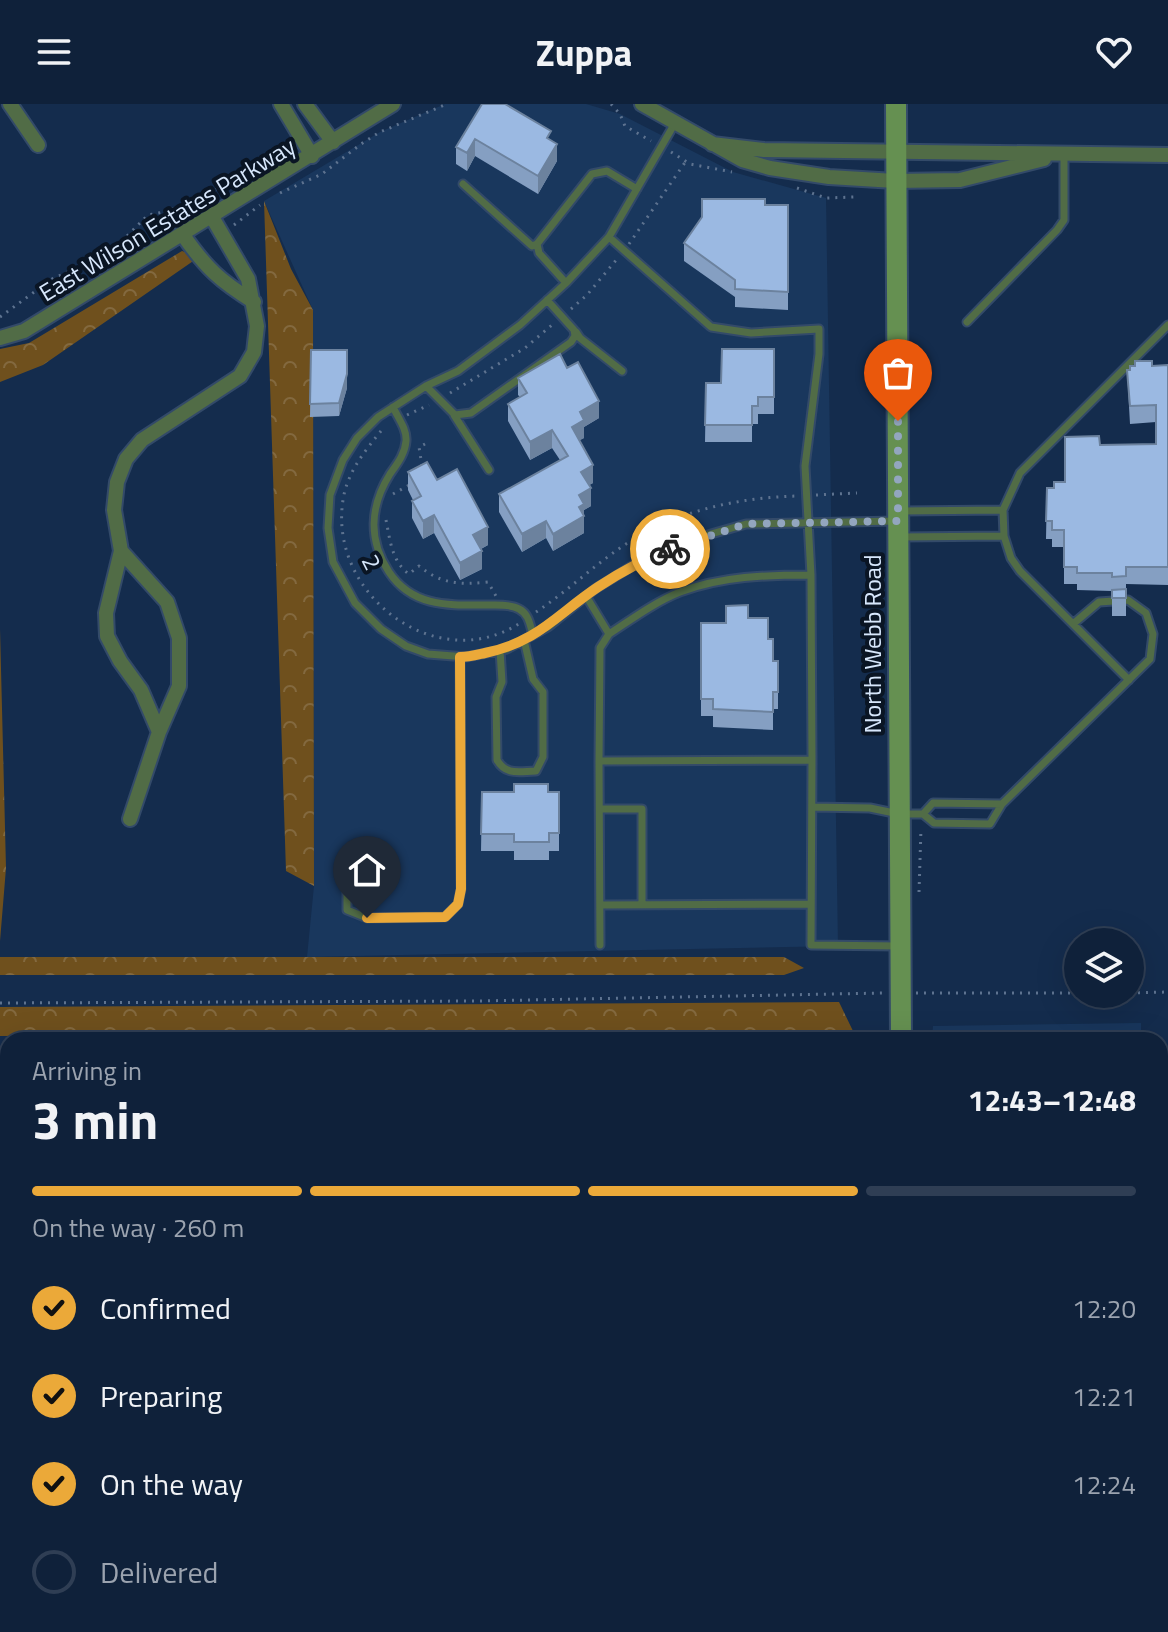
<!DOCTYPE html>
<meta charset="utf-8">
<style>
body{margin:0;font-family:"Titillium Web",sans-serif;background:#1d2e45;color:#f1f3f6;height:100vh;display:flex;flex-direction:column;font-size:30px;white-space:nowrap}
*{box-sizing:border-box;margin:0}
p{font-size:26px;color:#9ba3af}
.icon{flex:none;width:44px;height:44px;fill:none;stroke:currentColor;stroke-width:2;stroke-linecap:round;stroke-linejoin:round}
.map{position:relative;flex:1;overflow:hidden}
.side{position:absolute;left:0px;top:928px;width:1168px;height:600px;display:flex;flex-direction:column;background:#0f213a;border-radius:24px 24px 0 0;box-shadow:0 8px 32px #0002,0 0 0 2px #2f3e54}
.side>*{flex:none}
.controls{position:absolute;left:1064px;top:824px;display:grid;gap:16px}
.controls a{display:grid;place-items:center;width:80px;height:80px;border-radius:50%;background:#0f213a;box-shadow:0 8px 32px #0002,0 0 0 2px #2f3e54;font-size:40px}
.pin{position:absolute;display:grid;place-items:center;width:68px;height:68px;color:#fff;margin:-82px -34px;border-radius:50% 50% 50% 0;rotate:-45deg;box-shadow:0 0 8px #0007}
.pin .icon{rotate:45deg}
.courier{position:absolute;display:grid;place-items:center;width:80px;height:80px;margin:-40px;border:6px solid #eba939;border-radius:50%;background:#fff;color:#222;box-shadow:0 2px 10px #0007}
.summary em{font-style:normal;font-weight:700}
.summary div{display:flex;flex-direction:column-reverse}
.summary{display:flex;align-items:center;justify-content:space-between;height:136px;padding:0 32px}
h1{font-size:52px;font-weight:700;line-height:60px}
.bar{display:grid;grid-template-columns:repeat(4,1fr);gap:12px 8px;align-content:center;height:96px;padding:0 32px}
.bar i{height:10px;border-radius:6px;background:#2f3e54}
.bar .on{background:#eba939}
.bar p{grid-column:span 4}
ol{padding:0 32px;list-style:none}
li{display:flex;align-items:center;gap:24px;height:88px}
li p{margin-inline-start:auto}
li .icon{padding:8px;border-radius:50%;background:#eba939;color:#111;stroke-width:4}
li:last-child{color:#9ba3af}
li i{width:44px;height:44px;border:4px solid #2f3e54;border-radius:50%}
header{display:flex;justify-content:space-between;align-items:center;height:104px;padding:0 32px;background:#0f213a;font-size:36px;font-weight:700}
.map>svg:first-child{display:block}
.built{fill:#19375d}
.forest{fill:url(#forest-crowns)}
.water{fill:#001415}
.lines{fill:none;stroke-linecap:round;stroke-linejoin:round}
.service-casing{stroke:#334a69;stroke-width:11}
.minor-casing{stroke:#334a69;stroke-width:18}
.secondary-casing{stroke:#334a69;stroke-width:24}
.path{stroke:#5e7390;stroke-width:3;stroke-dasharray:2 6;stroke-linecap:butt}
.service{stroke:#516c46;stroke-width:7}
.minor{stroke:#516c46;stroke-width:14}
.secondary{stroke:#659051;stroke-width:20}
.wall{fill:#859fc2}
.shaded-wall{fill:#6c829e}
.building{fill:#9bb9e2;stroke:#6c829e;stroke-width:2}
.done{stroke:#93a6bf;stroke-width:8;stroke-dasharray:0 14.4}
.route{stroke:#eba939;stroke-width:10}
.labels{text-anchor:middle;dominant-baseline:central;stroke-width:8;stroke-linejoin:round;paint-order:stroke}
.street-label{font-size:24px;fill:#d7e7fc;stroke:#0a1524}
</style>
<header><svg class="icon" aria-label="menu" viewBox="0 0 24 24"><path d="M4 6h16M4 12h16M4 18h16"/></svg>Zuppa<svg class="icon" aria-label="heart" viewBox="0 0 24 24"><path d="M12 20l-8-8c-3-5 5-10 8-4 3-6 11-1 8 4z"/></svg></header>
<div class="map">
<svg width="1168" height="1528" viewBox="0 0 1168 1528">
<defs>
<pattern id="forest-crowns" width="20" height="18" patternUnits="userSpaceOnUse" patternTransform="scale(2)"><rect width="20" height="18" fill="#6f501d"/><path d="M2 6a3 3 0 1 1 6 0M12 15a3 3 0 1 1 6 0" fill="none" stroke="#83693f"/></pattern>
</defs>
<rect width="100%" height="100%" fill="#142c4d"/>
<path class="built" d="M445,0H586L620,10L733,68L826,94L838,842L307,853L314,782L313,206L264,97L380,28Z
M1141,919V936H932L933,922Z
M1160,1120L1168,1139V1370H1160Z"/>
<path class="forest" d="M264,97L291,165L313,206L314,782L286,767Z
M182,147L199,153L43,261L0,278V245L29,239Z
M0,525L6,764L0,837Z
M0,853H784L804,864L784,871H0Z
M839,898L853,927L0,932V903Z"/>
<path class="water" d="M1168,1450V1528H1143L1147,1520H1160C1160,1498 1165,1479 1163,1458Z"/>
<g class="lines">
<g class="service-casing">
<path id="service" d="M675,19L609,133L566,179L520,221L458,267L426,282L378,313L357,334L343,356L330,391L328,424L333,458L355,499L381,525L406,542L428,550L466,553L507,545L548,523L595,485L645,454L697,434L746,420L896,417
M463,80L532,142L537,140
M609,133L711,223L751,229L819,225V250L805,362L811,471L812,656L599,657L600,544L609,530
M566,179L539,149L537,140L592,70L607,67L637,85
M967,218L1057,126L1064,116V50
M576,228L580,234L622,267
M426,282L455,311L471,309L571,238L575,232L574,226L547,196
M393,303C398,314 407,325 406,337C405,350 397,360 390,370C370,402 368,436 389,468C413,504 450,501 489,501C497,501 511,500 519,505C529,510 530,521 533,531
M454,311L489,366
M901,407L1003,406
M900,433L1004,432
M586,492L609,530C632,515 655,498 680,488C722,472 766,471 811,471
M500,546L502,578L496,593L497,656C506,672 520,667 536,667L543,653V588L533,575L524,536
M1129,576L1020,467L1011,454L1004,432L1003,406L1020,369L1168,221
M812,656L811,841L899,842
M599,657L600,841
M812,703L870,704L899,710H923L934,719L990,720L1002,700L1150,555L1153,530L1146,509L1128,496L1099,498L1073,520
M600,705H642V801
M923,710L933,699L1002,700
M347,766V806L367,814L445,813L458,800L461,785L460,553
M600,801L811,800
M1160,1193L1168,1191"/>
</g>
<g class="minor-casing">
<path id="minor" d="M10,0L38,41
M281,0L312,52
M305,0L333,38
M642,0L742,56L770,64L829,73L895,77L960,76L1044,55
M712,40L764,46L1168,51
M183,131C206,164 220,177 254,198
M0,234L24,227L393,0
M121,447L167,498L179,534V582L159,628L130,715
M159,628L141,586L120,557L107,532L106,509L121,447L114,406L117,378L126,355L142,336L240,272L254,248L257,222L248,175L212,113
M1160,1099L1168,1097
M1160,1118L1168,1115
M149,1528L155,1520"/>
</g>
<g class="secondary-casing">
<path id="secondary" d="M896,0L901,936
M901,1520V1528"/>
</g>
<path class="path" d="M611,0L620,10L625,22L651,37
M671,48L690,60L732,68
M797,84L826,94L854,93
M280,89L322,70L361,40L380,28L447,0
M165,108L207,92L245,64L272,56L291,41
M234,121L260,101
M629,140L686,57
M571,205L587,191L617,155
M0,213L52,175L102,153L115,144L148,111L164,108L174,117
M450,289L525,244L553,220
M407,311L429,301
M381,327C364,348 347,369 343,396C328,491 437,573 520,519
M422,362L419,343L427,339
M393,390L411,380
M816,391L857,389
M386,416C390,436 392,458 409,470L419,462C441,480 460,481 488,478L496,492
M536,508C565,489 591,464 620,444C672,408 734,394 796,392
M919,788L921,724
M916,889H1078
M1130,889L1168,888
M0,899L478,897L884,889
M935,1520V1528"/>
<use href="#service" class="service"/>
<use href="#minor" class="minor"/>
<use href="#secondary" class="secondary"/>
</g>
<path class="wall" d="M482,0L551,36L557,57L538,90L475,52L467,67L456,60V43Z
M765,101H788V206L735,203V193L684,157V139Z
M774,245V310H758V320H752V338H705L706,279H721Z
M311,246L347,284L339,312L310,313Z
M1168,261V481L1126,480V512H1112V487L1077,486V480H1064V443H1052V435H1046L1047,384H1054L1065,378L1156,340V318L1130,320L1127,266L1152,262Z
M567,264L599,314L584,323V334L579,336L593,379L589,381L591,402L584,406V429L553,447L546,434L522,448L499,408V390L560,356L552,344L530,356L508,317V300L520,293L518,291V274Z
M408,368L437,376L488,441L481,445L482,465L460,476L434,429L423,435L412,414V397L413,396L408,386Z
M748,514L773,557H778V605H773V626L713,623V612H701V519H726Z
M482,688H559V747H549V756H514V747H481Z"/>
<path class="shaded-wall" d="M475,35V52L467,67V49Z
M557,40V57L538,90V72Z
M347,270V284L339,312V299Z
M599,297V314L584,323V334L572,341V323L580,308Z
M552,326V344L530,356V338Z
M593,361V379L581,386V368Z
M591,384V402L584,406V429L553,447V430L579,391Z
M434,411V429L423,435V417Z
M546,417V434L522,448V430Z
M488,423V441L473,449V431Z
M482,447V465L460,476V459Z
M1168,1266V1279L1160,1290V1277Z"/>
<path class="building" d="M482,0H505L551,27L547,34L557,40L538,72L475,35L467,49L456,43Z
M702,95H765V101H788V188L735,185V176L684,139L702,113Z
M722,245H774V293H758V302H752V321H705L706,279H721Z
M311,246H347V270L339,299L310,300Z
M560,250L567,264L578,258L599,297L580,308L584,316L572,323L593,361L581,368L591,384L579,391L584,400L579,403L584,412L553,430L546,417L522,430L499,390L568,352L552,326L530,338L508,300L527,289L518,274Z
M1135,257H1152V262L1168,261V463H1126V472L1112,473V469H1077V463H1064V426H1052V417H1046L1047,384H1054V378H1065V333L1099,332L1100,341L1156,340V301L1130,302L1127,266H1130V262H1135Z
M427,358L437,376L457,365L488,423L473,431L482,447L460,459L434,411L423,417L412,397L421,392L408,368Z
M1126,485V494H1112V486Z
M748,501V514H768V535H773V557H778V588H773V608L713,605V595H701V519H726V502Z
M514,680H548V688H559V729H549V738H514V730H481L482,688H514Z
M1162,1220L1168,1226V1266L1160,1277V1222Z"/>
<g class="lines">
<path class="done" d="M670,445L746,420L898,417V317"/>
<path class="route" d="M367,814L445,813L458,800L461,785L460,553C469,553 476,551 485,549C538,538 556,511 598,483C621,468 644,455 670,445"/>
</g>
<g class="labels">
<g class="street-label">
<text transform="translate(167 115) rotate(-31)">East Wilson Estates Parkway</text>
<text transform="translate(372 458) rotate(63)">2</text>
<text transform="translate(872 540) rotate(-90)">North Webb Road</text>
</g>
</g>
</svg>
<div class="controls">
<a><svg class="icon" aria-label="layers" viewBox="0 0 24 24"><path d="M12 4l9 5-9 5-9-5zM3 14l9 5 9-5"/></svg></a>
</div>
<div class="pin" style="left:898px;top:317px;background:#ea580c"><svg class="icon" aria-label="bag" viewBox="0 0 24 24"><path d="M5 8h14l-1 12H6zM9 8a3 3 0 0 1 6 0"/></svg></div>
<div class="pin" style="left:367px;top:814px;background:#1f2937"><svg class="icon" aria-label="home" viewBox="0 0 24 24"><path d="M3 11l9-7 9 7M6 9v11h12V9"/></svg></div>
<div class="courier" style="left:670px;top:445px"><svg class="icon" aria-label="bike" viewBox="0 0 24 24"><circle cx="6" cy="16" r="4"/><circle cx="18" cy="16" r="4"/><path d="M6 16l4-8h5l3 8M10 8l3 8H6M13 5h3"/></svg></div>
<section class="side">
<div class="summary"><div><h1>3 min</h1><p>Arriving in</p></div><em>12:43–12:48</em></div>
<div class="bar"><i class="on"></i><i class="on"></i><i class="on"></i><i></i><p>On the way · 260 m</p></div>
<ol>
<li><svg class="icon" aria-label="check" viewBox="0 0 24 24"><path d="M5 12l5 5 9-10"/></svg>Confirmed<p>12:20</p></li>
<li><svg class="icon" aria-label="check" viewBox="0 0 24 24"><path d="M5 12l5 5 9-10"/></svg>Preparing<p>12:21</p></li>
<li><svg class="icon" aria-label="check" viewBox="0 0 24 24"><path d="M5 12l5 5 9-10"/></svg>On the way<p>12:24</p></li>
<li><i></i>Delivered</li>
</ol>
</section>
</div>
